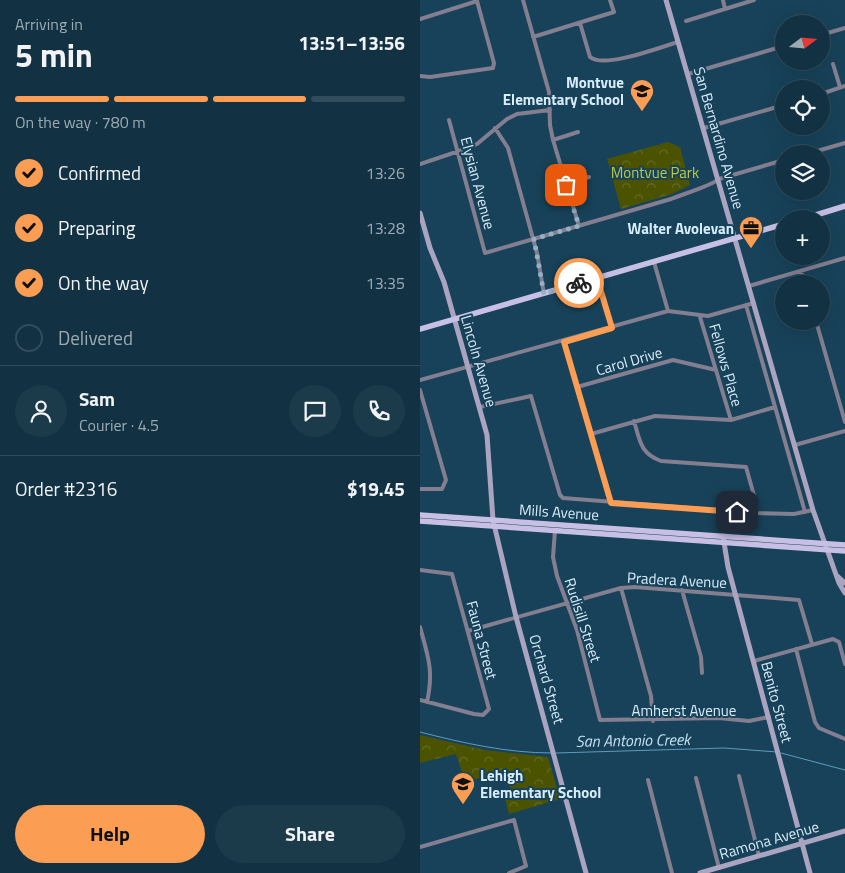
<!DOCTYPE html>
<meta charset="utf-8">
<style>
body{margin:0;font-family:"Titillium Web",sans-serif;background:#1b3a4a;color:#f1f3f6;height:100vh;display:flex;flex-direction:column;font-size:19px;white-space:nowrap}
*{box-sizing:border-box;margin:0}
p{font-size:16px;color:#9caab2}
.icon{flex:none;width:28px;height:28px;fill:none;stroke:currentColor;stroke-width:2;stroke-linecap:round;stroke-linejoin:round}
.map{position:relative;flex:1;overflow:hidden}
.details{display:flex;flex-direction:column;background:#123243;width:420px}
.details>*{flex:none}
.needle{width:32px;rotate:74deg}
.tools{position:absolute;left:355px;top:15px;display:grid;gap:10px}
.tools a{display:grid;place-items:center;width:55px;height:55px;border-radius:50%;background:#123243;box-shadow:0 5px 20px #0002,0 0 0 1px #314d5c;font-size:25px}
.pin{position:absolute;display:grid;place-items:center;width:42px;height:42px;color:#fff;margin:-21px;border-radius:10px;box-shadow:0 2px 8px #0006}
.courier{position:absolute;display:grid;place-items:center;width:50px;height:50px;margin:-25px;border:4px solid #fc9d54;border-radius:50%;background:#fff;color:#222;box-shadow:0 1px 6px #0007}
.summary em{font-style:normal;font-weight:700}
.summary div{display:flex;flex-direction:column-reverse}
.summary{display:flex;align-items:center;justify-content:space-between;height:85px;padding:0 15px}
h1{font-size:32px;font-weight:700;line-height:38px}
.bar{display:grid;grid-template-columns:repeat(4,1fr);gap:8px 5px;align-content:center;height:60px;padding:0 15px}
.bar i{height:6px;border-radius:4px;background:#314d5c}
.bar .active{background:#fc9d54}
.bar p{grid-column:span 4}
.line{display:flex;align-items:center;gap:12px;padding:0 15px;border-top:1px solid #314d5c}
.line div{flex:1}
.round{display:grid;place-items:center;flex:none;width:52px;height:52px;border-radius:26px;background:#1b3a4a}
ol{padding:0 15px;list-style:none}
li{display:flex;align-items:center;gap:15px;height:55px}
li p{margin-inline-start:auto}
li .icon{padding:5px;border-radius:50%;background:#fc9d54;color:#111;stroke-width:4}
li:last-child{color:#9caab2}
li i{width:28px;height:28px;border:2px solid #314d5c;border-radius:50%}
.action{display:flex;gap:10px;margin-top:auto;padding:10px 15px}
.action a{flex:1;height:58px;border-radius:30px;background:#fc9d54;color:#111;font-size:20px;font-weight:700;line-height:58px;text-align:center}
.action a+a{background:#1b3a4a;color:#f1f3f6}
main{display:flex;flex:1;min-height:0}
.map>svg:first-child{display:block}
.park{fill:url(#park-crowns)}
.lines{fill:none;stroke-linecap:round;stroke-linejoin:round}
.stream{stroke:#5d9bbd;stroke-width:1}
.street{stroke:#837f91;stroke-width:4}
.secondary{stroke:#aaa4c0;stroke-width:5}
.primary{stroke:#c8c0e4;stroke-width:5.5}
.done{stroke:#94b1c2;stroke-width:5;stroke-dasharray:0 9}
.route{stroke:#fc9d54;stroke-width:6}
.labels{text-anchor:middle;dominant-baseline:central;stroke-width:4;stroke-linejoin:round;paint-order:stroke}
.poi-label{font-size:15px;font-weight:bold;fill:#d7edfb;stroke:#184259;text-anchor:end}
.street-label{font-size:15px;fill:#d7edfb;stroke:#184259}
.park-label{font-size:15px;fill:#baca43;stroke:#184259}
.water-label{font-size:16px;font-style:italic;fill:#c4e0f3;stroke:#184259}
</style>
<main>
<section class="details">
<div class="summary"><div><h1>5 min</h1><p>Arriving in</p></div><em>13:51–13:56</em></div>
<div class="bar"><i class="active"></i><i class="active"></i><i class="active"></i><i></i><p>On the way · 780 m</p></div>
<ol>
<li><svg class="icon" aria-label="check" viewBox="0 0 24 24"><path d="M5 12l5 5 9-10"/></svg>Confirmed<p>13:26</p></li>
<li><svg class="icon" aria-label="check" viewBox="0 0 24 24"><path d="M5 12l5 5 9-10"/></svg>Preparing<p>13:28</p></li>
<li><svg class="icon" aria-label="check" viewBox="0 0 24 24"><path d="M5 12l5 5 9-10"/></svg>On the way<p>13:35</p></li>
<li><i></i>Delivered</li>
</ol>
<div class="line" style="height:90px"><a class="round"><svg class="icon" aria-label="person" viewBox="0 0 24 24"><circle cx="12" cy="8" r="4"/><path d="M4 21q1-7 8-7t8 7"/></svg></a><div><b>Sam</b><p>Courier · 4.5</p></div><a class="round"><svg class="icon" aria-label="chat" viewBox="0 0 24 24"><path d="M4 5h16v11H9l-5 4z"/></svg></a><a class="round"><svg class="icon" aria-label="phone" viewBox="0 0 24 24"><path d="M5 4h4l2 5-3 2q2 4 5 5l2-3 5 2v4C11 20 4 13 5 4z"/></svg></a></div>
<div class="line" style="height:65px"><div>Order #2316</div><b>$19.45</b></div>
<div class="action"><a>Help</a><a>Share</a></div>
</section>
<div class="map">
<svg width="425" height="873" viewBox="0 0 425 873">
<defs>
<pattern id="park-crowns" width="20" height="18" patternUnits="userSpaceOnUse" patternTransform="scale(1.25)"><rect width="20" height="18" fill="#4b5300"/><path d="M2 6a3 3 0 1 1 6 0M12 15a3 3 0 1 1 6 0" fill="none" stroke="#646c26"/></pattern>
</defs>
<rect width="100%" height="100%" fill="#184259"/>
<path class="park" d="M248,142L260,147L270,185L252,194L201,209L187,159Z
M0,735L65,750L128,757L140,799L89,814L84,796L92,793L85,771L49,781L47,775H43L36,754L0,763Z"/>
<g class="lines">
<path class="stream" d="M0,732C43,743 87,753 132,753
M136,753L304,748L357,752
M361,753L425,770"/>
<path class="street" d="M103,0L129,92L130,125L133,140L159,226
M303,0L305,9
M0,19L57,1
M266,21L334,0
M160,23L170,57C184,69 241,47 258,42
M401,35L425,28
M113,37L194,12L190,0
M413,64L420,87
M268,74L364,46
M0,76L10,77L73,68L74,63L57,1
M401,94L425,86
M29,120L65,253L251,199C263,194 291,186 299,179L364,160
M75,128L88,148L117,253L124,294
M284,128L364,105
M133,140L158,132
M387,154L425,143
M0,164L48,148L57,144L87,119L97,114L130,110
M146,185L169,177
M234,262L248,311
M381,271L385,284
M177,278L192,328
M329,286L425,258
M326,305L385,512
M280,317L311,420
M396,321L425,422
M144,342L191,503
M0,380L248,311L288,316L334,303
M157,387L253,360L296,370
M0,390L26,480L22,489H0
M60,407L111,396L140,495L143,498L335,513L374,514L393,510
M214,421C220,441 220,453 241,461L326,467L335,499V513
M171,434L235,416L311,420L355,407
M375,445L425,431
M135,530L133,557L137,576L157,630L180,720L299,718L329,721L349,717
M0,570L32,574L69,709L63,715L54,714L0,700
M201,588L231,696L233,721
M262,590L281,657L282,673
M0,627C8,656 14,671 7,702
M48,631L201,588L215,587L379,600L392,644
M376,649L395,722L399,728L425,739
M334,661L413,639L419,642L425,664
M319,776L339,856
M276,778L299,868
M228,780L252,873
M0,847L94,820L106,866L89,873"/>
<path class="secondary" d="M246,0L393,510L419,583L425,593
M0,213L10,248L24,282L67,435L73,520L96,617L166,873
M303,536L308,567L390,873
M417,576L425,583
M280,873L425,831"/>
<path class="primary" d="M383,219L425,206
M0,329L364,224
M0,515L425,545
M0,521L425,551"/>
</g>
<g class="lines">
<path class="done" d="M146,185L159,226L114,239L124,294L159,283"/>
<path class="route" d="M159,283L177,278L192,328L144,342L191,503L317,512"/>
</g>
<defs>
<g id="school-pin" transform="scale(1.25)"><path d="M0 17L-7.5 6A9.5 9.5 0 1 1 7.5 6Z" fill="#fc9d54" stroke="#184259"/><path d="M0-5L7-2L0 1L-7-2ZM-4 1L0 2.5L4 1V4Q0 6-4 4Z" fill="#111"/></g>
<g id="office-pin" transform="scale(1.25)"><path d="M0 17L-7.5 6A9.5 9.5 0 1 1 7.5 6Z" fill="#fc9d54" stroke="#184259"/><path d="M-6-3h4V-5.5h4V-3h4V5H-6ZM-1-4.5V-3h2v-1.5ZM-6 0V1H6V0Z" fill="#111"/></g>
</defs>
<g fill-rule="evenodd">
<use href="#school-pin" x="222" y="91"/>
<use href="#office-pin" x="331" y="228"/>
<use href="#school-pin" x="43" y="784"/>
</g>
<g class="labels">
<g class="poi-label">
<text x="204" y="82">Montvue<tspan x="204" dy="17">Elementary School</tspan></text>
<text x="314" y="228">Walter Avolevan</text>
<text x="60" y="775" text-anchor="start">Lehigh<tspan x="60" dy="17">Elementary School</tspan></text>
</g>
<g class="street-label">
<text transform="translate(299 138) rotate(74)">San Bernardino Avenue</text>
<text transform="translate(58 183) rotate(75)">Elysian Avenue</text>
<text transform="translate(59 361) rotate(74)">Lincoln Avenue</text>
<text transform="translate(209 361) rotate(-16)">Carol Drive</text>
<text transform="translate(306 365) rotate(74)">Fellows Place</text>
<text transform="translate(139 512) rotate(4)">Mills Avenue</text>
<text transform="translate(257 580) rotate(3)">Pradera Avenue</text>
<text transform="translate(163 620) rotate(72)">Rudisill Street</text>
<text transform="translate(62 640) rotate(75)">Fauna Street</text>
<text transform="translate(127 679) rotate(74)">Orchard Street</text>
<text transform="translate(357 702) rotate(75)">Benito Street</text>
<text x="264" y="710">Amherst Avenue</text>
<text transform="translate(349 840) rotate(-16)">Ramona Avenue</text>
</g>
<g class="park-label">
<text x="235" y="172">Montvue Park</text>
</g>
<g class="water-label">
<text transform="translate(213 740) rotate(-1)">San Antonio Creek</text>
</g>
</g>
</svg>
<div class="tools">
<a><svg class="needle" viewBox="-14 -14 28 28"><path d="M0-13l5 13h-10z" fill="#e53935"/><path d="M0 13l5-13h-10z" fill="#9caab2"/></svg></a>
<a><svg class="icon" aria-label="locate" viewBox="0 0 24 24"><circle cx="12" cy="12" r="6"/><path d="M12 2v4M12 18v4M2 12h4M18 12h4"/></svg></a>
<a><svg class="icon" aria-label="layers" viewBox="0 0 24 24"><path d="M12 4l9 5-9 5-9-5zM3 14l9 5 9-5"/></svg></a>
<a>+</a>
<a>−</a>
</div>
<div class="pin" style="left:146px;top:185px;background:#ea580c"><svg class="icon" aria-label="bag" viewBox="0 0 24 24"><path d="M5 8h14l-1 12H6zM9 8a3 3 0 0 1 6 0"/></svg></div>
<div class="pin" style="left:317px;top:512px;background:#1f2937"><svg class="icon" aria-label="home" viewBox="0 0 24 24"><path d="M3 11l9-7 9 7M6 9v11h12V9"/></svg></div>
<div class="courier" style="left:159px;top:283px"><svg class="icon" aria-label="bike" viewBox="0 0 24 24"><circle cx="6" cy="16" r="4"/><circle cx="18" cy="16" r="4"/><path d="M6 16l4-8h5l3 8M10 8l3 8H6M13 5h3"/></svg></div>
</div>
</main>
